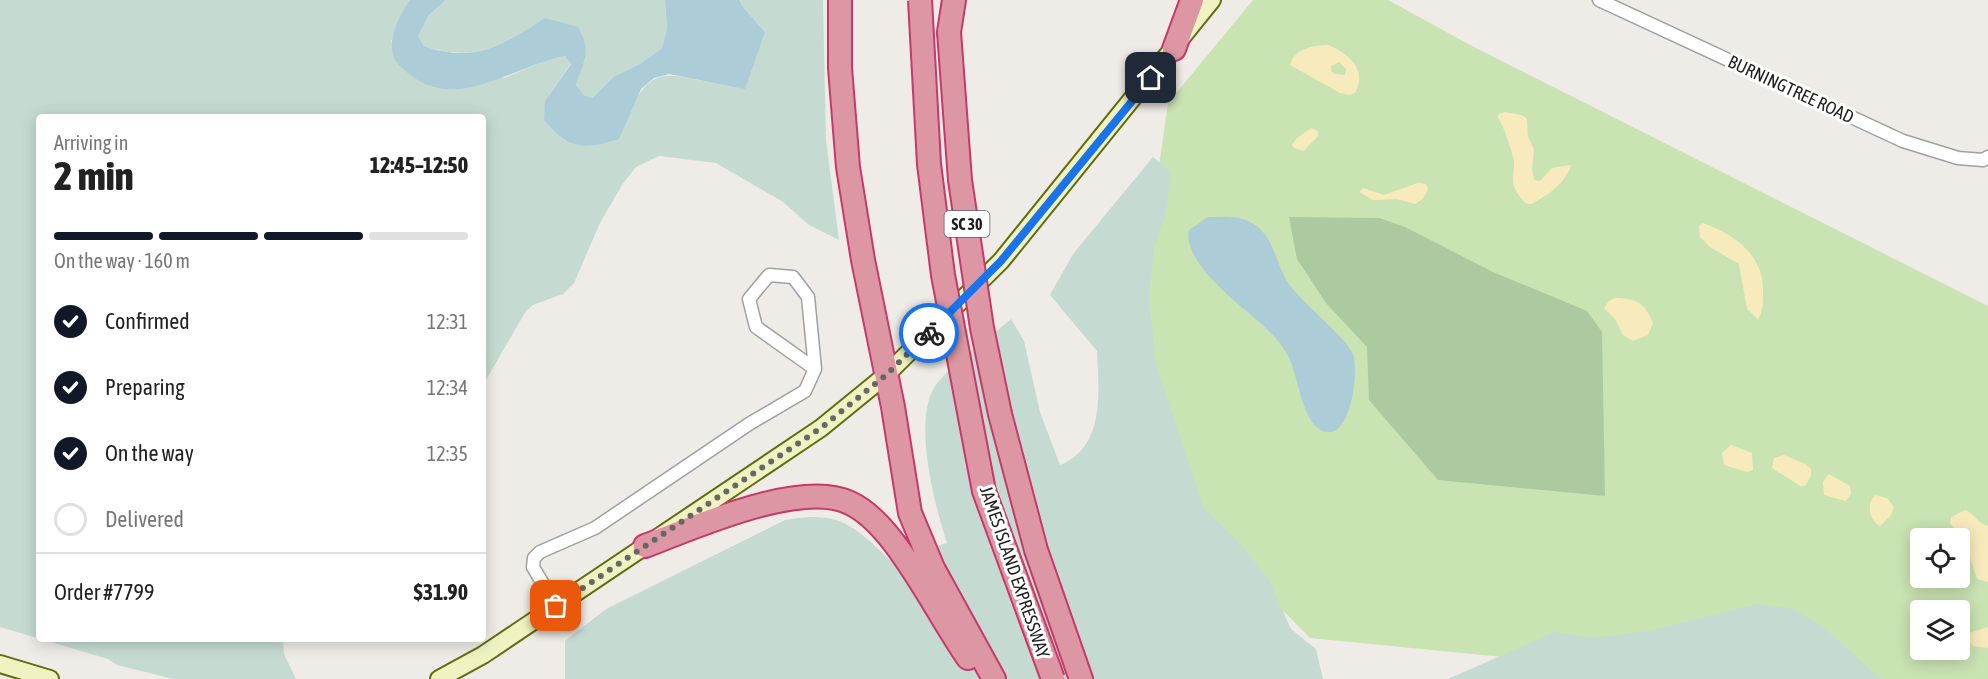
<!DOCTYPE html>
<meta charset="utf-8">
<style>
body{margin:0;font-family:"Asap Condensed",sans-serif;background:#f2f2f2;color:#222;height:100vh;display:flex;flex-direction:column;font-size:22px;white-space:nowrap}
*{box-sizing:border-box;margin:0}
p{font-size:20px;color:#767676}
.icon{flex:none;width:33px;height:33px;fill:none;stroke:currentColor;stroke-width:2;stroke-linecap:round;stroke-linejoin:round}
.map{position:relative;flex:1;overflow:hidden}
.side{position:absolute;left:36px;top:114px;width:450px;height:528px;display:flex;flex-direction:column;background:#fff;border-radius:6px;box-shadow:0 3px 15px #0003}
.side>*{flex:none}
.controls{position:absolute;left:1910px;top:528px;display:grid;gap:12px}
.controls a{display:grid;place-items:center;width:60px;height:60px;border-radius:6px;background:#fff;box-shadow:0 3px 15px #0003;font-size:30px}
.pin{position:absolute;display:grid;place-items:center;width:51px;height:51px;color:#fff;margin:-26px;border-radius:12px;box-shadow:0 3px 9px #0006}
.courier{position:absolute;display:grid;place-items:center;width:60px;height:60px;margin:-30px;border:4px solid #1a73e8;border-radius:50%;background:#fff;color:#222;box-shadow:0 2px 8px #0007}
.headline em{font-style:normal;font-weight:800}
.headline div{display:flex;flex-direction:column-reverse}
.headline{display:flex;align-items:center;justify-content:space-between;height:102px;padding:0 18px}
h1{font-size:39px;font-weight:800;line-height:45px}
.bar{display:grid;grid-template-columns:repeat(4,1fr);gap:9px 6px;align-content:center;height:72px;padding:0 18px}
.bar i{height:8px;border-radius:4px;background:#e0e0e0}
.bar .on{background:#111827}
.bar p{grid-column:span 4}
.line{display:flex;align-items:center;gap:15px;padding:0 18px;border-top:2px solid #e0e0e0}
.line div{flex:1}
ol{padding:0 18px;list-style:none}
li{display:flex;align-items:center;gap:18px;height:66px}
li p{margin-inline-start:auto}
li .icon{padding:6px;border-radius:50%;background:#111827;color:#fff;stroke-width:4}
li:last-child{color:#767676}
li i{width:33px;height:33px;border:3px solid #e0e0e0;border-radius:50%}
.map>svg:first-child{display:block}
.grass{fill:#cae3b2;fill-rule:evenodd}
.forest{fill:#acc9a0}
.wetland{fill:#c5dbd1}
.sand{fill:#f7ebbd;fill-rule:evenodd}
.water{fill:#accdd7}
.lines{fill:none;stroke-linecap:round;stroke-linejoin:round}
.minor-casing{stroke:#a0a0a0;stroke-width:15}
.secondary-casing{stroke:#616b12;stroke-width:20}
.motorway-casing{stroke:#c73969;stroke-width:26}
.minor{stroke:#fff;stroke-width:12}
.secondary{stroke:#f0f3c1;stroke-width:16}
.motorway{stroke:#dd97a4;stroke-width:22}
.motorway-bridge-casing{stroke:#c73969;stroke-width:26;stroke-linecap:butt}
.motorway-bridge{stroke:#dd97a4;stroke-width:22}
.done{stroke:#686765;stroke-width:6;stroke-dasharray:0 10.8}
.route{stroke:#1a73e8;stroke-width:8}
.labels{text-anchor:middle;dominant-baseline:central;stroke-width:6;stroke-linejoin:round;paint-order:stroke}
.shield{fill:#fff;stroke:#626262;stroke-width:1.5}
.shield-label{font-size:16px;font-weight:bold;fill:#1f1f1f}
.street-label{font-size:18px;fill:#1f1f1f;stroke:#fff}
</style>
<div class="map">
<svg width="1988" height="679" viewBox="0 0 1988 679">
<rect width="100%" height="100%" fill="#efece7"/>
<path class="grass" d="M1253,0H1388L1472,46L1988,306V679H1726L1310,638L1170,496L1137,321L1168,103ZM1920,538H1959V578H1920ZM1920,610H1959V650H1920Z"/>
<path class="forest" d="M1289,217L1379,218L1405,227L1493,272L1587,311L1602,332L1605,496L1438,480L1369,400L1367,347L1326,303L1297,259Z"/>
<path class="wetland" d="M0,0H410L391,42L504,78L549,59L565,56L571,63L545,101L632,106C656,60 677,79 720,83L765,32L742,6L740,0H823L826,140L839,240L809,225L783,202L716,163L659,156L636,167L622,185L600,223L574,283L563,294L533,305L526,311L483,385V117H39V639H283L284,654L296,679H173L117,665L108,659L0,627Z
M446,0H665L667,28L662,48L640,64L613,77L592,98L584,95L576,85L585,58L545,18C502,45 475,63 424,46L418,36L429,15Z
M1153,157L1171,172L1166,214L1154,248L1149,298L1156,363L1204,508L1236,539L1268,578L1291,629L1316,649L1323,679H565V641L606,609L785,520C840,510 853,525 891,561L947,543C935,506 910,415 938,382C957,360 988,339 1011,319L1024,341L1040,412L1060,465C1105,447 1099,392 1097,351L1050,295L1073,254Z
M1758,604L1793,609L1822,626L1881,679H1448L1555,632L1591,638L1649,631Z"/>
<path class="sand" d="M1328,45C1348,53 1368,70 1355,93L1349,95L1340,93L1290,65C1294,49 1313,45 1328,45ZM1339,62L1346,69L1345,75L1335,74L1331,71V66Z
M1504,112L1522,115L1527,119L1528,137L1534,149L1532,170L1534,180L1540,181L1552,168L1571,165C1566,183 1547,196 1531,204C1525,204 1524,202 1520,197C1507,179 1517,174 1513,157C1512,150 1502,122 1498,118V115Z
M1311,128L1318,131V136L1304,151L1294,148L1292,145L1297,138Z
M1418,183L1426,184L1428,189L1423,199L1415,204L1397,199L1373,200L1359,192L1363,188L1384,195Z
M1703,223C1735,235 1764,255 1763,292C1763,301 1763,312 1758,319L1747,309L1739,264L1710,247L1700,237L1699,226Z
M1615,298C1636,298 1645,303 1653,323L1648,335L1633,341L1623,335L1615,319L1604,308L1609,301Z
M1731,445L1752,453L1753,470L1747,472L1724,465L1722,453Z
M1784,455L1805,464L1811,469V476L1805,486H1800L1772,468L1774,458Z
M1829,474L1850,486L1851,494L1846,501L1824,495L1823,482Z
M1875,495L1887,498L1894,507L1891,515L1880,526C1869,520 1866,504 1875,495Z
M1965,510C1975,513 1977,524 1988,526V582L1977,579L1966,545L1950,523L1951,517Z
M1988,627V648L1973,646L1967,639L1969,633Z"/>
<path class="water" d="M410,0H446L429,15L418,36L424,46C475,64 502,45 545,18L578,27C592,51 584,61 576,85L584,95L592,98L613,77L640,64L662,48L667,28L665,0H740L742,6L765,32L745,89L669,74L654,78L641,89L619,139C582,150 570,150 544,120L545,101L571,64L565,56C507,67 451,120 398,64C383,47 399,15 410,0Z
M1208,217C1221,217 1236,215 1248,221C1275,233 1274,262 1289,284C1303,304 1346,337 1353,354C1360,373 1349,451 1318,428C1301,416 1298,373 1287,354C1280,341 1268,330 1257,320C1235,301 1182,261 1189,230Z"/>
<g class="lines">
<g class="minor-casing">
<path id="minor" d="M1599,0L1903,141L1958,158L1983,160L1988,157
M556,606L533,567L534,558L540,552L595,528L749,424L805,391L815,369L808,297L793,277L769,275L749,299L756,327L815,369"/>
</g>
<g class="secondary-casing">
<path id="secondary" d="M0,664L50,679
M439,679L483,655L821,428L886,375L1001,261L1212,0"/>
</g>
<g class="motorway-casing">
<path id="motorway" d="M840,0V68L848,167L863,260L893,407L910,513L933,568L994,679
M949,32L954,0
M1174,49L1192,0
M1000,414L1036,550L1081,679
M645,546C693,528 801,479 850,503C867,511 880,525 891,539C919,574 942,620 968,658"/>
</g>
<use href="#minor" class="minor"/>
<use href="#secondary" class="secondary"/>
<use href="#motorway" class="motorway"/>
<g class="motorway-bridge-casing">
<path id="motorway-bridge" d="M920,0L929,164L943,275L984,491L1053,679
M949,32L960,180L982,328L1000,414"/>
</g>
<use href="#motorway-bridge" class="motorway-bridge"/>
</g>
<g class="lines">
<path class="done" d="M556,606L821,428L886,375L929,333"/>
<path class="route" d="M929,333L1001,261L1151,78"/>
</g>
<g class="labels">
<rect class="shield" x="944.5" y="211" width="45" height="26" rx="4.5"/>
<g class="shield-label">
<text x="967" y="224">SC 30</text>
</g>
<g class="street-label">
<text transform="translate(1791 89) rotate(25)">BURNINGTREE ROAD</text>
<text transform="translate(1015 572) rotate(71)">JAMES ISLAND EXPRESSWAY</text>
</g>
</g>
</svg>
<div class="controls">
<a><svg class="icon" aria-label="locate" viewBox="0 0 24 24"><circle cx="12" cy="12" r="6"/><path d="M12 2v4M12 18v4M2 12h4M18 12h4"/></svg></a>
<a><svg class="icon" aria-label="layers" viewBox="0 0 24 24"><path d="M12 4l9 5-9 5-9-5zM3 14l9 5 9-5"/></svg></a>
</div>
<div class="pin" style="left:556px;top:606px;background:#ea580c"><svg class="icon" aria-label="bag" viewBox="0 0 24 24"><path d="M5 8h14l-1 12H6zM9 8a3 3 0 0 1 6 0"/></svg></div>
<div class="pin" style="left:1151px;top:78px;background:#1f2937"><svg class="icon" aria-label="home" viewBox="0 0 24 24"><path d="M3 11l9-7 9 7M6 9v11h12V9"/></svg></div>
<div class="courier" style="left:929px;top:333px"><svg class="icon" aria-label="bike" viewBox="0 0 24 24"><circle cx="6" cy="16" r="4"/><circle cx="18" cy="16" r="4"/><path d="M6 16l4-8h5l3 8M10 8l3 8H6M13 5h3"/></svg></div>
<section class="side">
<div class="headline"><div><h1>2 min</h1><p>Arriving in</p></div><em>12:45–12:50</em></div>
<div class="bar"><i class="on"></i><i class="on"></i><i class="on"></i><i></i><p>On the way · 160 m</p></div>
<ol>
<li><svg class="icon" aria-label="check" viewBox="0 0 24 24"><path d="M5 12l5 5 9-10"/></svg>Confirmed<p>12:31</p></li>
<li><svg class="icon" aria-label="check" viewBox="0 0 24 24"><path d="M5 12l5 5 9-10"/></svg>Preparing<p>12:34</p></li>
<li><svg class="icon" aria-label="check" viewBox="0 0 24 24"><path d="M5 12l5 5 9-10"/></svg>On the way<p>12:35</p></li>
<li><i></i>Delivered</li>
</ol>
<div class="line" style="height:78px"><div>Order #7799</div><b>$31.90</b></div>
</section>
</div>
